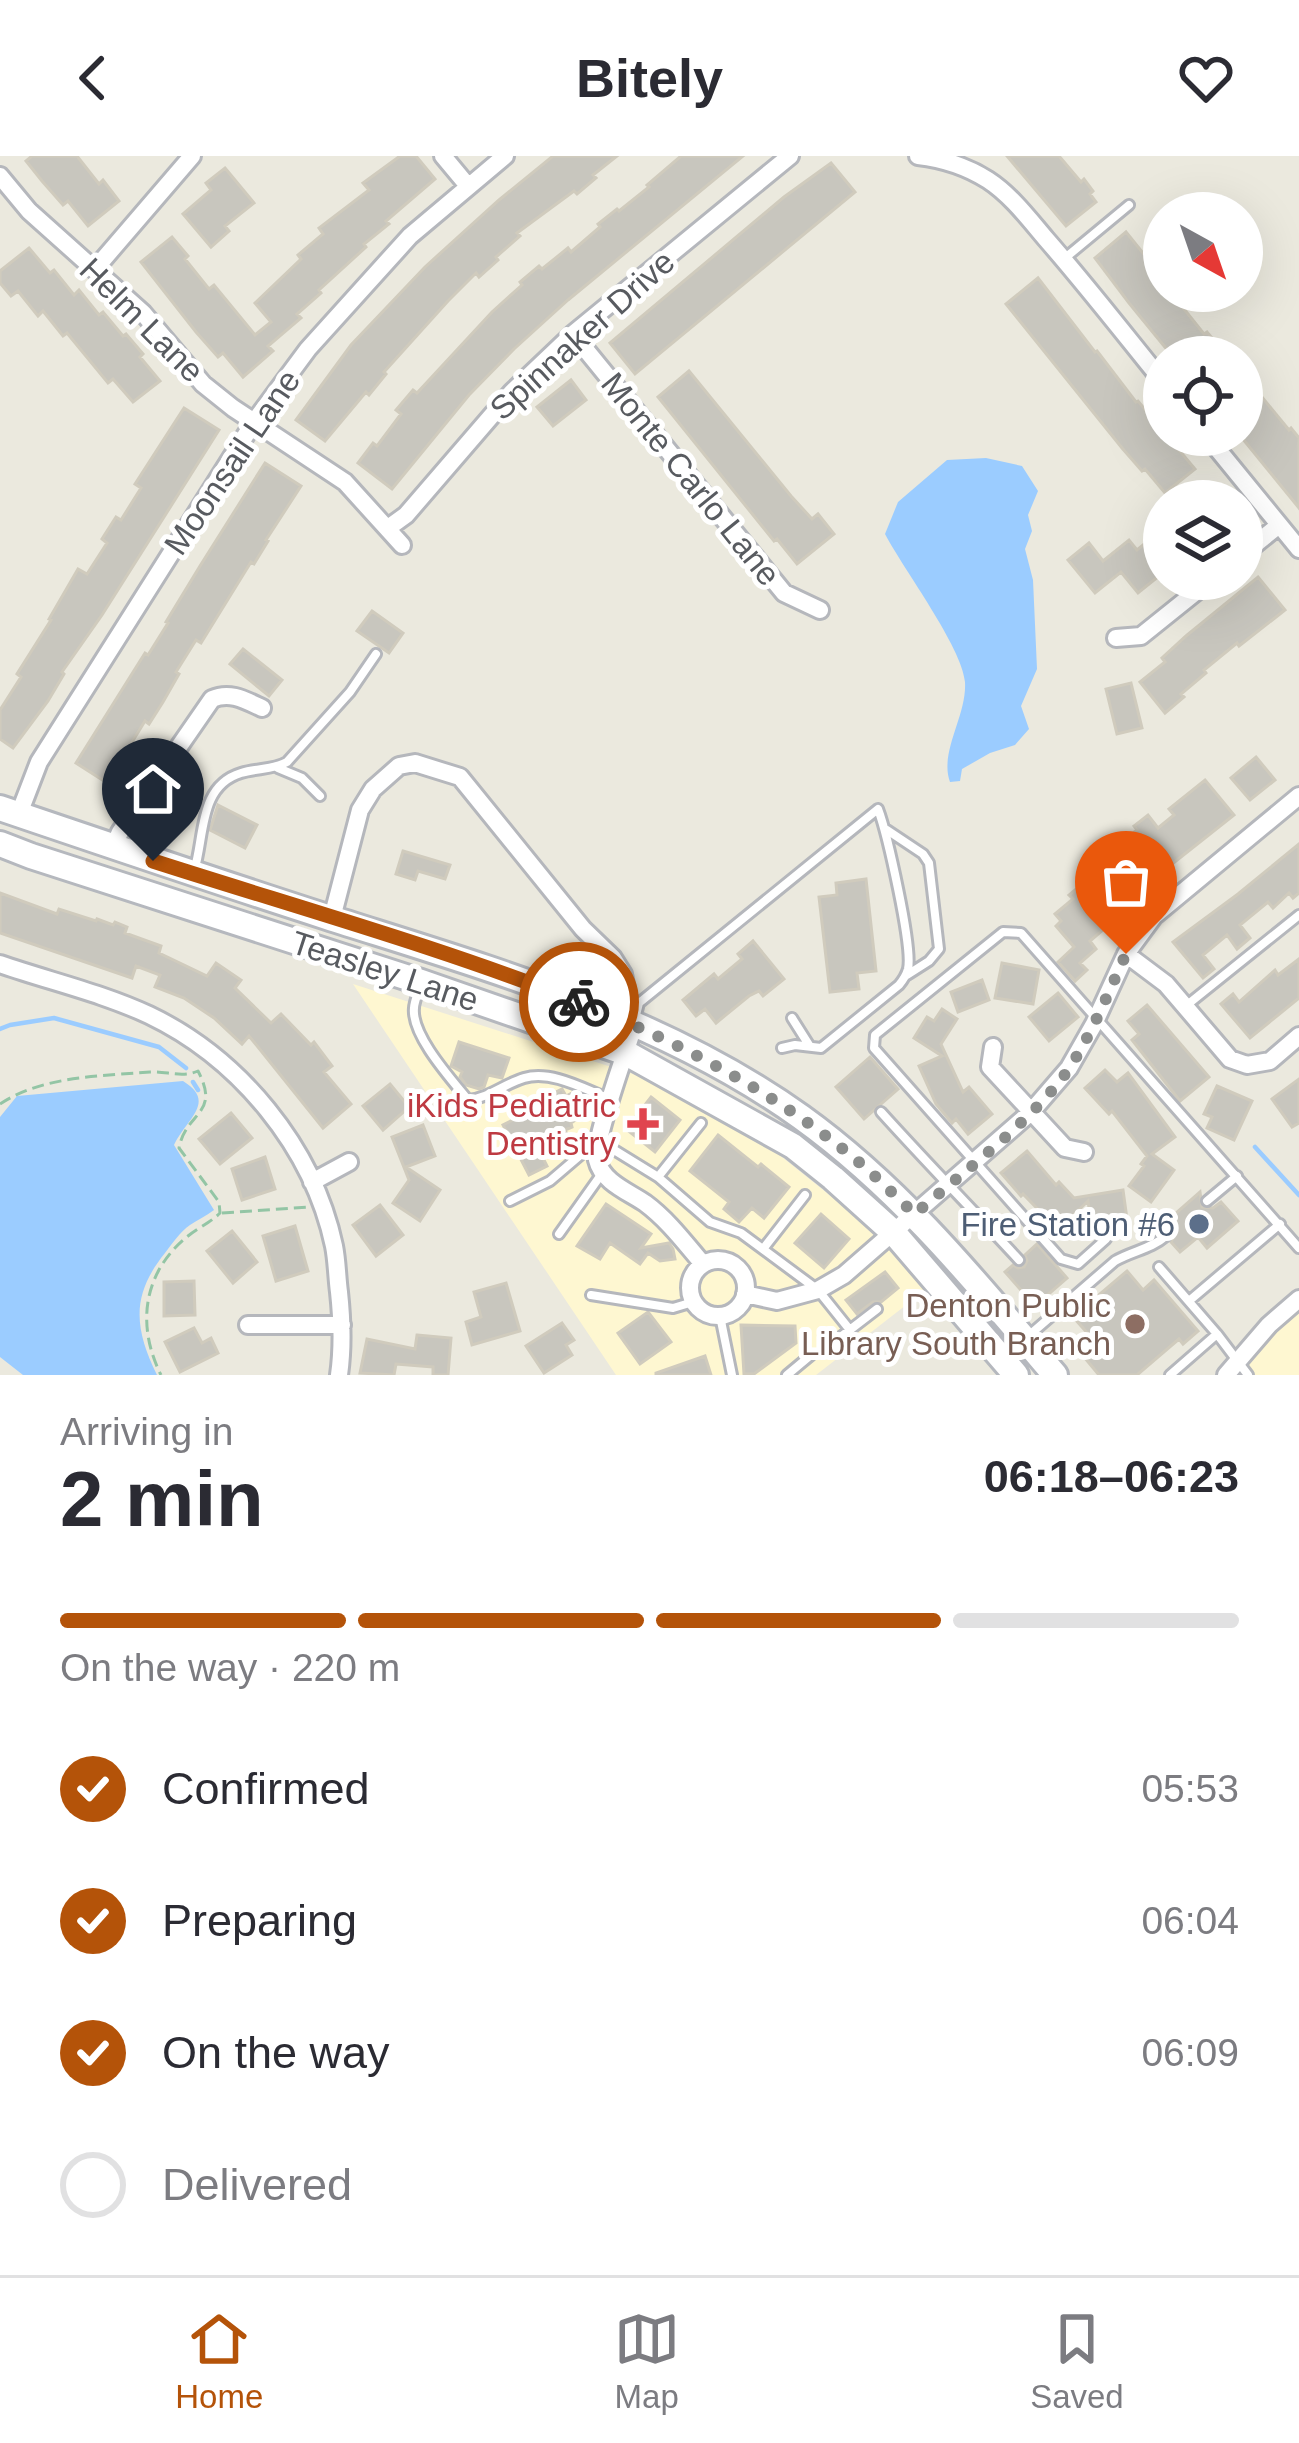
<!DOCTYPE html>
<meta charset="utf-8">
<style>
body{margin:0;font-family:Helvetica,sans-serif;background:#f7f7f7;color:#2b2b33;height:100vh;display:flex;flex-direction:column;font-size:45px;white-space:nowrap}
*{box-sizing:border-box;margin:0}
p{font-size:39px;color:#7c7c81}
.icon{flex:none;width:66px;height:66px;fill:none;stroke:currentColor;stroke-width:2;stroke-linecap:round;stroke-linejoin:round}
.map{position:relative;height:1219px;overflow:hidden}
.side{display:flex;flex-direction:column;background:#fff;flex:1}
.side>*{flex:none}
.needle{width:78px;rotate:140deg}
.fabs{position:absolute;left:1143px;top:36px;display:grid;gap:24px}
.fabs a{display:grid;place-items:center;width:120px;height:120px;border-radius:50%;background:#fff;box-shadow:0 12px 48px #0002;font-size:60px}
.pin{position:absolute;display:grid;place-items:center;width:102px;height:102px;color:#fff;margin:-123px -51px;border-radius:50% 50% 50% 0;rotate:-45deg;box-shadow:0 0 12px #0007}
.pin .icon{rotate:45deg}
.courier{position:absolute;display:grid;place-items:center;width:120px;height:120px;margin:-60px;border:9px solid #b45309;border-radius:50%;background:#fff;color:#222;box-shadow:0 3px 15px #0007}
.summary em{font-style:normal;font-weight:700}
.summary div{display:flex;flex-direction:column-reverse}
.summary{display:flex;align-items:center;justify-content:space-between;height:204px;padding:0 60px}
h1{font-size:78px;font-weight:700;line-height:90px}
.bar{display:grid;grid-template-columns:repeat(4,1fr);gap:18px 12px;align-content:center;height:144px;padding:0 60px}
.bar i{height:15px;border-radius:9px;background:#e1e1e2}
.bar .on{background:#b45309}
.bar p{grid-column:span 4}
ol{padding:0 60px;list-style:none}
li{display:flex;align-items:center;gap:36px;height:132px}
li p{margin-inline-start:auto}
li .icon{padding:12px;border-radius:50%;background:#b45309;color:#fff;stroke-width:4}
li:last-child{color:#7c7c81}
li i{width:66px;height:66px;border:6px solid #e1e1e2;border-radius:50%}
header{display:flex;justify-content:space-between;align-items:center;height:156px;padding:0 60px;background:#fff;font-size:54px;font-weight:700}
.tabs{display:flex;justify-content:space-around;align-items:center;height:168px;border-top:3px solid #e1e1e2;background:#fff;font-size:33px;color:#7c7c81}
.tabs a{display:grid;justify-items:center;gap:6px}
.tabs .on{color:#b45309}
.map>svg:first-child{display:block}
.commercial{fill:#fef7d1}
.water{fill:#9bccff}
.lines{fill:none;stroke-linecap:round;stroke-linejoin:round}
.stream{stroke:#9bccff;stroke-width:4.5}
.building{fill:#c8c6be;stroke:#d0cbbd;stroke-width:3}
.service-casing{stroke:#b5b7bc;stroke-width:14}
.minor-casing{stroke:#b5b7bc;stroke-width:22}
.secondary-casing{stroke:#b5b8be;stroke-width:30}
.path{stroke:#93c5a5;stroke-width:3;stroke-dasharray:12 6;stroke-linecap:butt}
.service{stroke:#fff;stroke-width:8}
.minor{stroke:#fff;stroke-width:16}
.secondary{stroke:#fff;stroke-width:24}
.done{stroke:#8b8d8c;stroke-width:12;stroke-dasharray:0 21.6}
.route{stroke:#b45309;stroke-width:15}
.health-dot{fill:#e0444e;stroke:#fff;stroke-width:4.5}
.service-dot{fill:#5c6f8a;stroke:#fff;stroke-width:4.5}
.education-dot{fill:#8d6e63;stroke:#fff;stroke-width:4.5}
.labels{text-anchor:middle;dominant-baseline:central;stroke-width:10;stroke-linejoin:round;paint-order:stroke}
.street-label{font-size:33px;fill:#585b60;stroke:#fff}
.health-label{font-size:33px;fill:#be3a42;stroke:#fff;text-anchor:end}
.service-label{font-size:33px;fill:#4e5e75;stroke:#fff;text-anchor:end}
.education-label{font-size:33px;fill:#785e54;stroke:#fff;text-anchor:end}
</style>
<header><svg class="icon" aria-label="back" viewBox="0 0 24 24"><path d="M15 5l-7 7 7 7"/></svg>Bitely<svg class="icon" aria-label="heart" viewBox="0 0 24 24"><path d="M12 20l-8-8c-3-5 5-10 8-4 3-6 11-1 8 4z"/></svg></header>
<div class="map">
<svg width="1299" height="1219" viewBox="0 0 1299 1219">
<rect width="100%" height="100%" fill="#ebe9de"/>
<path class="commercial" d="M353,828L661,927L757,981L873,1074L928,1132L816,1219H616Z
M1299,1155V1219H1234L1280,1171Z"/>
<path class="water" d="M986,302L1022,310L1038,335L1028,359L1032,375L1025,393L1033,424L1037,513L1021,550L1029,573L1015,589L990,597L962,613L960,625L950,626C939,596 967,560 965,526C962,491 904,414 885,378L898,346L947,304Z
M183,925C217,946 187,962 174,989L214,1054C206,1060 197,1064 190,1069C180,1076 172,1088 165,1097C131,1139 134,1172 157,1219H23L0,1201V961L17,940Z"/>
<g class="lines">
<path class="stream" d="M0,873L10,869L54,862L159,891L186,912
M193,926L198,934
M1255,991L1299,1039"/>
</g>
<path class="building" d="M32,0H77L99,28L103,24L119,45L88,70L68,45L63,49L42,25L26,5Z
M400,0H416L435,23L386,65L389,68L364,88L366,91L319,134L321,137L297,158L301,162L268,190L273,195L243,221L223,197L218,201L196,176L141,106L172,81L188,100L185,103L209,133L214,129L255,179L271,166L255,147L301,103L298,99L323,78L319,72L369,34L363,27Z
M553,0H617L593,19L596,22L577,38L574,35L517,77L520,80L496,101L498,104L479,121L476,117L448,145L384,216L386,218L369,239L366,236L325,285L296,264L351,189L425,111L499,44Z
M681,0H743L568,144L514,193L469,239L392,333L358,307L373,287L377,290L401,258L396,254L413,234L417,237L492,156L522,129L520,126L539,110L542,113L568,92L571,96L600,71L598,68L617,53L619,55L649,31L647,29Z
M1007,0H1059L1081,26L1084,23L1093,35L1090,38L1096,46L1066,70Z
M831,7L855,36L635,218L610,187L784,41Z
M225,12L254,47L225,70L229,75L211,91L183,58L211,34L206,27Z
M1126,76L1164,123V135H1174L1183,145L1180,148L1204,178L1207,176L1228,201H1173L1129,147L1095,102Z
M29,92L50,117L54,114L74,139L79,134L99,159L103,156L123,180L126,178L143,198L140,201L160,225L133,246L113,223L108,227L67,177L63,180L43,155L38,160L18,135L11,140L0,127V115Z
M1038,122L1095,196L1097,195L1136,246L1138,245L1195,313L1165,337L1145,313L1142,315L1122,292L1006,148Z
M689,215L791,340L812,363L818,358L834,378L797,408L777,383L774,385L658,241Z
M571,224L586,244L553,270L537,251Z
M1248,224L1289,274L1291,272L1299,282V352L1242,282V229Z
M184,252L219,274L102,459L62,516L64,518L48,545L13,592L0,583V554L21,521L17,518L51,464L49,463L78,413L87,418L107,387L102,383L116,361L121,364L141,332L135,328Z
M265,307L301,330L266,384L268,385L254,408L251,406L201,487L196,484L176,516L179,518L163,546L149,568L145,565L107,627L76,607L145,497L148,499L168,467L166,466L200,410Z
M1164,372V416L1138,437L1121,416L1095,437L1068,404L1089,387L1103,405L1129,384L1137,394Z
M1258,421L1285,454L1239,490L1237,487L1204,514L1206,517L1181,538L1184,541L1165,557L1140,526L1165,506L1162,502L1186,480Z
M372,455L403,477L389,497L357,475Z
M243,493L282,524L269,540L230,508Z
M1131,527L1142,572L1117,578L1106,533Z
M1256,601L1275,624L1250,644L1231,622Z
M1205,624L1234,659L1138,735L1108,762L1111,767L1090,785L1096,793L1080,807L1087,814L1075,825L1058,806L1074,791L1056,770L1061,765L1055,758L1073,743L1069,739L1093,719L1087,712L1137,674L1134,670L1148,659L1158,672L1174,659L1169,653Z
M218,649L257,669L245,692L210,674Z
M1299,688V737L1293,742L1289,737L1273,752L1268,746L1240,769L1250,782L1237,793L1227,779L1203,799L1214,813L1203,822L1173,786L1238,738Z
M403,695L450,709L445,723L418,715L415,724L396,718Z
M866,723L876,815L857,817L859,833L830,836L819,741L837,739L836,727Z
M0,737L57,758L59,753L96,765L97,763L113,769L115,766L127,771L125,777L161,790L159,797L207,820L216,807L241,824L235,832L271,867L281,858L311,889L314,886L332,910L324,916L351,948L323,972L249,880L242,888L214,862L184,842L155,831L160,819L136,810L132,822L0,777Z
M753,785L784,823L763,840L759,835L749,840L716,867L705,853L696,860L683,844L714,818L718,823L742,803L738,798Z
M1299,803V842L1250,882L1221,848L1233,838L1239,846L1275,814L1278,819Z
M1002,807L1039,814L1033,848L995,842Z
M982,824L989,844L958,856L951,836Z
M1058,837L1078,861L1049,885L1029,861Z
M1147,849L1209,921L1180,945L1132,884L1139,878L1128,865Z
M942,853L957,863L941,888L963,936L969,931L992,958L968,978L956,963L952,967L936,948L919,910L942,900L914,882L927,861L934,865Z
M459,886L509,902L502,922L488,919L484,931L479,933L466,929L460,921L462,916L451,910Z
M870,901L898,933L864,963L836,931Z
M1105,914L1117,926L1128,917L1175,981L1152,998L1174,1014L1151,1046L1129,1030L1144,1010L1141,1008L1147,1000L1112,955L1109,958L1085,932Z
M1299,923V967L1292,971L1272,943Z
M390,928L409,951L383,974L363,950Z
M1217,930L1252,945L1234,984L1207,972L1212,961L1204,958Z
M562,933L566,940L572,937L583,959L571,967L572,971L565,974L567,978L561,986L540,996L547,1010L529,1019L503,969L534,953L532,948Z
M651,941L680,964L655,996L626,973Z
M231,957L252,982L220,1008L199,983Z
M423,969L435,1000L406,1011L440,1034L420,1065L393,1047L409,1024L392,981Z
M718,979L758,1011L761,1008L789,1031L764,1062L752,1052L739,1066L724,1053L729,1046L690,1015Z
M1027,995L1056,1029L1059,1026L1074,1042L1123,1034L1127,1063L1106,1066L1108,1075L1093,1079L1088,1045L1058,1074L1023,1038L1021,1040L1001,1017Z
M265,1001L275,1033L242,1044L232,1013Z
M1200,1036L1202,1051L1213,1052L1221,1046L1238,1065L1207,1092L1198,1081L1180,1096L1171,1086L1174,1080L1172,1074L1159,1072Z
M606,1048L651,1078L641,1092L669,1087L673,1093L675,1103L660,1105L648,1097L640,1108L610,1087L600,1103L577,1090Z
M380,1049L403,1079L376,1100L353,1069Z
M821,1058L849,1083L824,1112L795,1087Z
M295,1070L308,1115L276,1125L263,1080Z
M232,1075L257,1106L233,1127L207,1095Z
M1037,1088L1067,1122L1035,1150L1005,1116L1013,1109L1018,1112L1024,1111L1027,1105L1025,1099Z
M1127,1115L1143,1134L1154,1124L1198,1175L1183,1188L1179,1183L1137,1219H1099L1084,1201L1088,1198L1081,1188L1090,1180L1073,1161Z
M885,1116L898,1132L881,1146H873L857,1158L846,1144Z
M194,1125L195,1159L164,1160V1126Z
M506,1127L520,1175L472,1189L466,1166L481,1161L474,1136Z
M648,1156L671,1186L640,1208L618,1177Z
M562,1167L574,1184L566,1189L572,1199L544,1217L526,1190Z
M741,1169L795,1170L796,1187L754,1218H744Z
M194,1172L202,1187L211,1182L218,1197L180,1216L165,1186Z
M417,1179L451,1182L448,1219H433V1211L396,1208L394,1219L360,1217L367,1183L415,1193Z
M705,1200L711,1219H656V1217Z"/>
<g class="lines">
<g class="service-casing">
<path id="service" d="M1065,102L1129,49
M278,612L302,622L320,640
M887,674L923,698L929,707L939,793L929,805L907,819
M194,715C205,681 198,630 241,617C257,612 273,614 287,606L350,536L376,498
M419,833C418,836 414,849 414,852C411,879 451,923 468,944C489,942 504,928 524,922C552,914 584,933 610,943
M1187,849L1299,759
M792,862L809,889
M635,863L639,847L878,653C887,677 913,791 908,813C906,820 904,823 899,829L821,892L795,889L782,892
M881,956C926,1006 973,1054 1019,1104
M658,1021L701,967
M510,1045L550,1025L598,984L658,1021L710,1066L741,1077L818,1134L850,1174
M1207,1045L1237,1020
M559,1078L603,1016
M1106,1083L1078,1108L1061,1103L874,892L875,879L1003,776L1021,777L1299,1092
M763,1093L805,1039
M1159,1111L1217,1178
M591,1139L673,1152L693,1146
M1189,1145L1280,1068
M720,1160L732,1219
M1026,1182L1115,1105C1132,1095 1151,1093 1166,1080
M825,1193L877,1153
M787,1219L811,1199
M1170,1219L1217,1178L1248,1219"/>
</g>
<g class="minor-casing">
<path id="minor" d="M443,0L468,30
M918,0C944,3 966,10 988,24C1011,39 1029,63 1046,83C1087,130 1125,179 1164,227
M0,20L29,55L143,157L203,228L233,252L345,326L402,389
M95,113L192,0
M573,178L784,437L820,454
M1206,279L1299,393
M388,372L406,359L512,236L573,178L790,0
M1242,399L1279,369
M1116,482L1141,480L1212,423
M19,658L39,606L254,266L308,193L410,80L505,0
M113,692L120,676L212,543C230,535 245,544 262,552
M332,762L360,654L373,633L399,610L415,607L460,621L583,773L613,802L623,818L626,834L624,851L616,861
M1126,798L1166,828L1230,903L1247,909L1270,905L1299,880
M0,808C49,825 102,837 149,859C239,902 313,991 334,1090C337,1105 337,1121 339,1136C342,1164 343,1191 339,1219
M634,869C627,895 593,984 597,1004C602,1026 629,1036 645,1047C668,1064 685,1087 703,1108
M993,891L990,911L1065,992L1084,996
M312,1026L349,1006
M690 1132a28 28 0 1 1 56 0a28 28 0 1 1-56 0Z
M745,1138L777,1145L818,1134L844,1119L1031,956L1069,912L1094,868L1126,798L1154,760L1299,640
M248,1169H342
M1226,1219L1269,1169L1299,1143"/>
</g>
<g class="secondary-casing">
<path id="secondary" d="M0,652C109,689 218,726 327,761C490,813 660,860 801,961C900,1032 977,1127 1055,1219
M0,688L31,700L421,826L626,897L793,990L833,1022L894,1077L1016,1219"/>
</g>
<path class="path" d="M0,948C42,920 101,920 150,916C167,915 182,922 198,915C221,959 186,955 179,992L219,1046L220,1057C210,1067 199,1071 188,1080C143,1116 136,1169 161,1219
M222,1057L309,1051"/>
<use href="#service" class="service"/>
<use href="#minor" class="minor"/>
<use href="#secondary" class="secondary"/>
</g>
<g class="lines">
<path class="done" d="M579,846C678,886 771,934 854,1002C875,1019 895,1040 915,1058C963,1016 1039,960 1072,908C1094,873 1109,835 1126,798"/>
<path class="route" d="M153,705C296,751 440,791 579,846"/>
</g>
<path class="health-dot" d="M637 950h12v12h12v12h-12v12h-12v-12h-12v-12h12z"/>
<circle class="service-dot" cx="1199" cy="1068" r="12"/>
<circle class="education-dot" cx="1135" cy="1168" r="12"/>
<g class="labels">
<g class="street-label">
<text transform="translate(142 164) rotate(45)">Helm Lane</text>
<text transform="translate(582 179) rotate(-42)">Spinnaker Drive</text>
<text transform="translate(232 306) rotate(-56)">Moonsail Lane</text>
<text transform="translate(691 323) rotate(51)">Monte Carlo Lane</text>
<text transform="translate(385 815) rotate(18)">Teasley Lane</text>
</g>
<g class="health-label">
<text x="616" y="949">iKids Pediatric<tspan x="616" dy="38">Dentistry</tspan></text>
</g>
<g class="service-label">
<text x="1175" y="1068">Fire Station #6</text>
</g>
<g class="education-label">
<text x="1111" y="1149">Denton Public<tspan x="1111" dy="38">Library South Branch</tspan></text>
</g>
</g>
</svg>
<div class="fabs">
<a><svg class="needle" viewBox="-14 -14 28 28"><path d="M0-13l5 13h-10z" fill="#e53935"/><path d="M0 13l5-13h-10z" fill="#7c7c81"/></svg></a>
<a><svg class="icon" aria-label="locate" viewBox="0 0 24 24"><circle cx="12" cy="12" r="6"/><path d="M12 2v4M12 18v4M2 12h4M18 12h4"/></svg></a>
<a><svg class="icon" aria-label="layers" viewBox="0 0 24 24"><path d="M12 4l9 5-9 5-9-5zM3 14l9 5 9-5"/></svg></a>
</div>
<div class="pin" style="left:1126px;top:798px;background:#ea580c"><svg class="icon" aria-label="bag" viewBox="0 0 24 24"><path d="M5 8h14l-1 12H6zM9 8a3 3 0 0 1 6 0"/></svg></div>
<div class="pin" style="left:153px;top:705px;background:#1f2937"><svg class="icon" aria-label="home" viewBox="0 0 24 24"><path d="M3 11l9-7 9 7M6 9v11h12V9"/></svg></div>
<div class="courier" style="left:579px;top:846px"><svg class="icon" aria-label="bike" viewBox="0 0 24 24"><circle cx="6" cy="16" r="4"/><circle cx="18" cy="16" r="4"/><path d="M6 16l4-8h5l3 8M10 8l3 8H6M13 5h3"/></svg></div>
</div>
<section class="side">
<div class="summary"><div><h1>2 min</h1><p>Arriving in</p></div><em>06:18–06:23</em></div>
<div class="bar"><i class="on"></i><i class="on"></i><i class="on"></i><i></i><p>On the way · 220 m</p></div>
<ol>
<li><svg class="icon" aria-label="check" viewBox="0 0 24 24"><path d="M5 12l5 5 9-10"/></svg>Confirmed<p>05:53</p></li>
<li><svg class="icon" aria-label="check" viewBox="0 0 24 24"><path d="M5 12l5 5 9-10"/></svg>Preparing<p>06:04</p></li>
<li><svg class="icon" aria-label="check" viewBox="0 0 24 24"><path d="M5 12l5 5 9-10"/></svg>On the way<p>06:09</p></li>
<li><i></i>Delivered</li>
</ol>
</section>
<nav class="tabs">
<a class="on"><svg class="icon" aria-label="home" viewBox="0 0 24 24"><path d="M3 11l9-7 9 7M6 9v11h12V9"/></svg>Home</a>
<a><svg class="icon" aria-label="map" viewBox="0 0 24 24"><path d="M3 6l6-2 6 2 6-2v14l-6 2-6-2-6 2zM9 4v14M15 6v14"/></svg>Map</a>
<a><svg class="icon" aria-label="saved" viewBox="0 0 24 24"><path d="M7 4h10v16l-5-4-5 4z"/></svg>Saved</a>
</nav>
